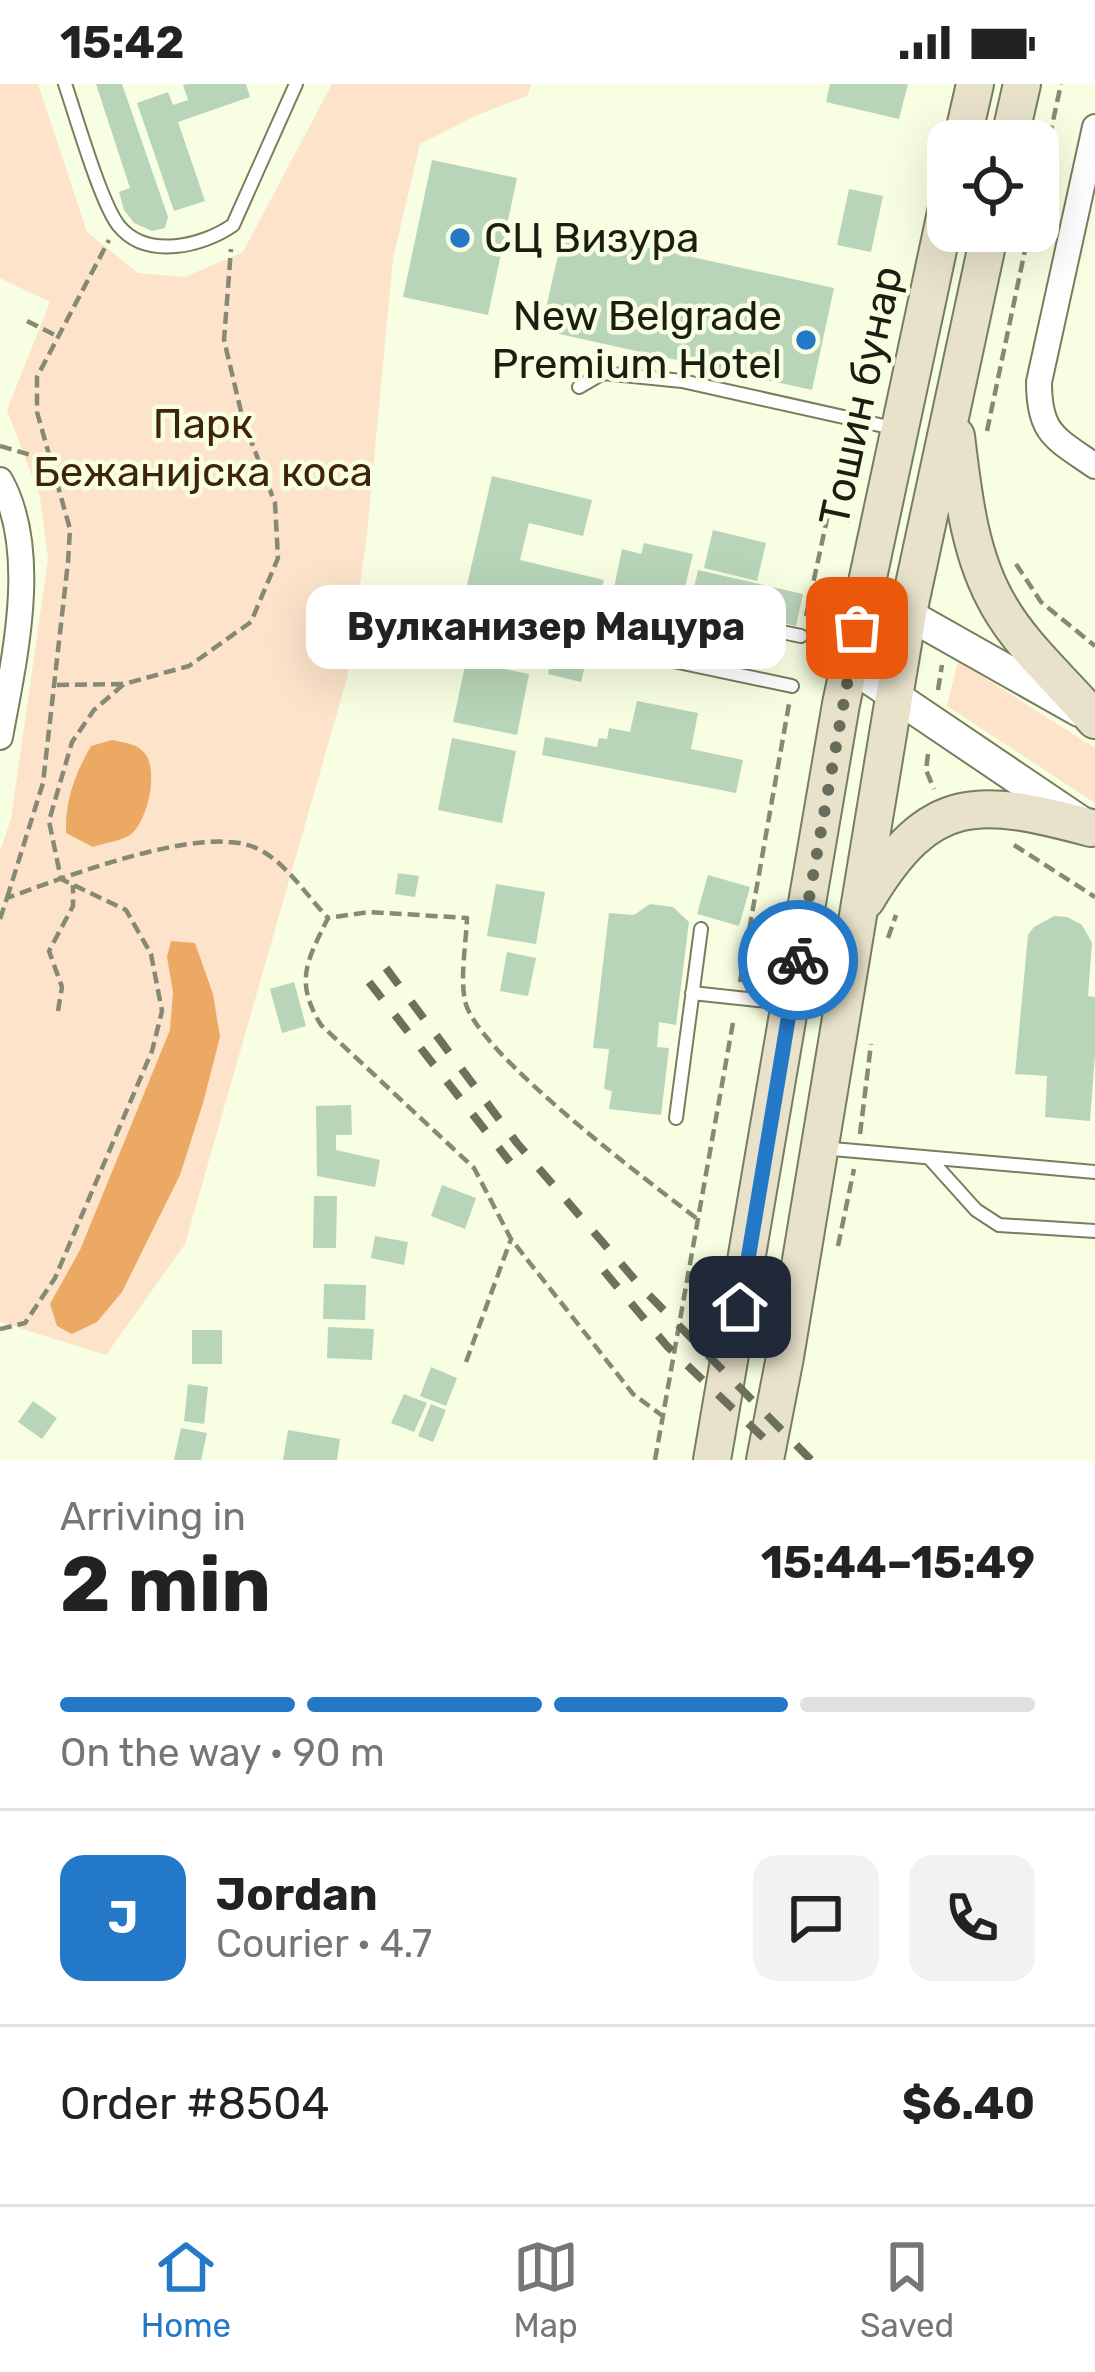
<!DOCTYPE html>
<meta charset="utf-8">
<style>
body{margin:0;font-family:Rubik,sans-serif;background:#f2f2f2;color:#222;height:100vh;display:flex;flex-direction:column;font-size:45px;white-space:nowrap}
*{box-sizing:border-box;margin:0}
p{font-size:39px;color:#767676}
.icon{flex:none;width:66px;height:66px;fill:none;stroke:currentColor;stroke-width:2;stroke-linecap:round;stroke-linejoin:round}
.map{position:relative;height:1376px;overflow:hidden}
.side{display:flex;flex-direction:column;background:#fff;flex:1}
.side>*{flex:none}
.fabs{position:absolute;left:927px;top:36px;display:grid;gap:24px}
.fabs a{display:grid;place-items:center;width:132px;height:132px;border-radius:24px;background:#fff;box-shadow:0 12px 48px #0002;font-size:60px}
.pin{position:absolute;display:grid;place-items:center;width:102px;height:102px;color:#fff;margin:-51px;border-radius:24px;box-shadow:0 6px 18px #0006}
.courier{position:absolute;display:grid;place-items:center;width:120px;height:120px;margin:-60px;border:9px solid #2379c7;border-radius:50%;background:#fff;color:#222;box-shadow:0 3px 15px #0007}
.bubble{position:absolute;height:84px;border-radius:24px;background:#fff;box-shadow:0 12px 48px #0002;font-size:39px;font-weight:700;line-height:84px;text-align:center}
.overview em{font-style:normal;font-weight:700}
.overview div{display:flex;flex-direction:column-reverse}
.overview{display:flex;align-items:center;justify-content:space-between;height:204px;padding:0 60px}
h1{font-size:78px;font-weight:700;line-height:90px}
.bar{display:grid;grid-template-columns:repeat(4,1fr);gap:18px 12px;align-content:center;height:144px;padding:0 60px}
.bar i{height:15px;border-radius:9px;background:#e0e0e0}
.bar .selected{background:#2379c7}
.bar p{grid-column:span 4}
.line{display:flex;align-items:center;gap:30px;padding:0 60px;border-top:3px solid #e0e0e0}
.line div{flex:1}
.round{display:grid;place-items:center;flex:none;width:126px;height:126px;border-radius:24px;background:#f2f2f2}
.status{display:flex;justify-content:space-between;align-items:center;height:84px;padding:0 60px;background:#fff;direction:ltr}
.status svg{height:33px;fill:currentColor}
.dock{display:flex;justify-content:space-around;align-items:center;height:168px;border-top:3px solid #e0e0e0;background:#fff;font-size:33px;color:#767676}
.dock a{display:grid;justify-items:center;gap:6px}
.dock .selected{color:#2379c7}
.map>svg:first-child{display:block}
.green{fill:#fce3ca}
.forest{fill:#eca963}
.building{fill:#b9d5b9}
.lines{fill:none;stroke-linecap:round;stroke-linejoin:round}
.service-casing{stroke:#777e5e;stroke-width:16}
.minor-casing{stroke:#777e5e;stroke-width:28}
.tertiary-casing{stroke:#777e5e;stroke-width:34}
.secondary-casing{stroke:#777e5e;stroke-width:40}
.path{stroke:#858a75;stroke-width:4.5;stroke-dasharray:12 6;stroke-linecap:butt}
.service{stroke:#fff;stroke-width:12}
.minor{stroke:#fff;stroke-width:24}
.tertiary{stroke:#fff;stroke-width:30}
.secondary{stroke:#e9e2cb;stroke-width:36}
.rail{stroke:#6c705d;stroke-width:8;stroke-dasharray:21 21;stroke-linecap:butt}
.done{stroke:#686c5a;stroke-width:12;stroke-dasharray:0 21.6}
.route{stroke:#2379c7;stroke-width:15}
.poi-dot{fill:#2379c7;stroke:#f7fee1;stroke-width:4.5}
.labels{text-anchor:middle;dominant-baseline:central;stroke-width:9;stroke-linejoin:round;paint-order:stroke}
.poi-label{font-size:42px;fill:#1b1e11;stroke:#f7fee1;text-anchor:start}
.street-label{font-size:42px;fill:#1b1e11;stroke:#f7fee1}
.park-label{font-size:42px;fill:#3f2505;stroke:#f7fee1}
</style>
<div class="status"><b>15:42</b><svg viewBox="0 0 49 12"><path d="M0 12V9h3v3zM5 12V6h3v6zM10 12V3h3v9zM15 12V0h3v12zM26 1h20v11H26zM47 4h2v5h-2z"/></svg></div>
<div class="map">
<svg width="1095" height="1376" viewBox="0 0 1095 1376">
<rect width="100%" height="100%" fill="#f7fee1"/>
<path class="green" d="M0,0H38L87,148L138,189L185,193L243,168L332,0H532L527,12L477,31L420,60L393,174L367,450L347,594L185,1160L106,1271L0,1238V767L11,735L48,475L40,413L7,326L50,218L0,194Z
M958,577L1095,664V719L947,622Z"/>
<path class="forest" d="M112,656C125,659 138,659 146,671C158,689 148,737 130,751C121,757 104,759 93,763L66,749C65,716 75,690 91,662Z
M171,857L195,859L213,910L220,953L203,1019L180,1091L122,1208L97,1238L72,1250L57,1242L50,1220L80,1166L170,946L173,908L167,873Z"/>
<path class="building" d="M96,0H122L168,133L165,144L152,147L134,139L124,126L119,108L130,104Z
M187,0H246L250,13L178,38L205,117L174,127L137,19L168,8L173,21L188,16L183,1Z
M830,0H908L899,35L826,18Z
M432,76L517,94L488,231L403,213Z
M849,105L883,112L871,168L837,161Z
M564,145L834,204L812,306L541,246Z
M492,392L592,416L583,452L529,439L520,476L604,496L595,531L467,501Z
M713,446L766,459L757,497L704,484Z
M644,459L693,470L681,520L614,504L622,465L641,470Z
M698,486L803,510L796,542L691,518Z
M562,532L595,539L581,598L548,590Z
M466,577L529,590L517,651L453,638Z
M637,617L698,629L691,665L743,676L736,709L542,671L545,653L597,663L599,654L607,655L609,644L630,648Z
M452,654L516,667L502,739L438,726Z
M398,789L419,792L415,813L395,810Z
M708,791L750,803L739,842L697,830Z
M496,800L545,808L536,860L487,852Z
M650,820L673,823L689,838L676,941L659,938L657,963L669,964L661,1031L609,1025L612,1007L604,1005L609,965L593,964L609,829L634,831Z
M1054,832L1067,833L1082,841L1092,859L1088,912L1095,913V970L1090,1037L1045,1033L1047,992L1015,990L1028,851L1034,843Z
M507,868L536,874L528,912L500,907Z
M294,898L306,942L282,949L270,905Z
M351,1021L352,1051H336V1066L380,1076L375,1103L317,1092L316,1022Z
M442,1101L476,1114L465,1145L431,1132Z
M314,1112H337L336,1164H313Z
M375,1152L408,1158L404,1181L371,1174Z
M324,1200L366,1201L365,1236L323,1235Z
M328,1243L374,1245L372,1276L327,1274Z
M192,1246H222V1280H192Z
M431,1283L457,1294L446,1322L420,1312Z
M188,1300L208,1303L204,1340L184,1337Z
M404,1310L427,1319L414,1348L391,1339Z
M33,1317L57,1334L42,1355L18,1338Z
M431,1320L446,1326L433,1358L418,1352Z
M181,1344L207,1349L201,1376H174Z
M288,1346L340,1355L337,1376H283Z"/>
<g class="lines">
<g class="service-casing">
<path id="service" d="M65,0C76,32 101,120 119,142C147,176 203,162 233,141L296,0
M579,303L603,289L682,297L893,344
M792,602L602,562L612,513L801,552
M692,909L784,919
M676,1034L701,845
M821,1064L1095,1088
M931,1076L976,1126L999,1141L1095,1147"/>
</g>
<g class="minor-casing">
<path id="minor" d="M1095,43L1039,298C1039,350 1055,354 1095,382
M0,396C40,467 14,576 0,653"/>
</g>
<g class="tertiary-casing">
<path id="tertiary" d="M865,506L1079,627
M849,581L1080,737"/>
</g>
<g class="secondary-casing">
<path id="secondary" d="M962,57L975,0
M1009,57L1022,0
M956,352C963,409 969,471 999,522C1023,564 1064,599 1095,636
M866,816C930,708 979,714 1091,744
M712,1376L841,620L948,119
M765,1376L785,1273L908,529L990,147"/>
</g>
<path class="path" d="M1038,106L1061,0
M27,237L57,252
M987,347L1029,147
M0,362L48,376
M1016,480L1041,518L1095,562
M806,532L829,426L850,437
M57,601L124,600
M938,606L942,581
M928,670L926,686L934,705
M1014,761L1095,813
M7,814L43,699L68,478L70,445L37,328V293L109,156
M0,835L7,814C63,794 202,739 256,764C284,776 307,812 328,834
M888,854L896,831
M740,898L789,620
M58,927L62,903L49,867L73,822V801
M860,1050L871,960
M838,1162L854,1085
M0,1245L25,1239L55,1194L152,967L162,927L151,870L126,826L61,795L49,737L72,658L94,626L124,600L189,582L251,538L278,474L275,419L243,336L224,256L231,165
M466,1278L511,1155
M664,1333L633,1310L511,1155L474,1084L321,941C294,897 307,877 328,834L369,828L467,834C466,860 460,893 465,917C476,969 653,1101 700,1137
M655,1376L734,933"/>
<use href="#service" class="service"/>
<use href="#minor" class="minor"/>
<use href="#tertiary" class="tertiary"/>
<use href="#secondary" class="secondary"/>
<path class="rail" d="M386,884L517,1059L642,1204L811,1376
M369,898L510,1078
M604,1187L667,1262L770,1360"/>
</g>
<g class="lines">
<path class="done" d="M798,876L857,544"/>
<path class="route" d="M740,1223L798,876"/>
</g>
<g class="poi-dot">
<circle cx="460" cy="154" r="12"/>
<circle cx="806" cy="256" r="12"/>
</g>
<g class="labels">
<g class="poi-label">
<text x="484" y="154">СЦ Визура</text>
<text x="782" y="232" text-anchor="end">New Belgrade<tspan x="782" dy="48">Premium Hotel</tspan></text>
</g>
<g class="street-label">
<text transform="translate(861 312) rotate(-78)">Тошин бунар</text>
</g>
<g class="park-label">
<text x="203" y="340">Парк<tspan x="203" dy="48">Бежанијска коса</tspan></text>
</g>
</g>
</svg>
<div class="fabs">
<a><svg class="icon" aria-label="locate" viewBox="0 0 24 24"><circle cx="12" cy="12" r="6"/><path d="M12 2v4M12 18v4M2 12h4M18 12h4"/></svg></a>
</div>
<div class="pin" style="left:857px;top:544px;background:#ea580c"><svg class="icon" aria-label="bag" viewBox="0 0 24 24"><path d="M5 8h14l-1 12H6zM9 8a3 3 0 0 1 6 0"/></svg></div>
<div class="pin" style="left:740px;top:1223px;background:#1f2937"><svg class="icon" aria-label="home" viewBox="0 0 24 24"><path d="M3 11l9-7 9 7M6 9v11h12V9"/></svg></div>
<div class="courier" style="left:798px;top:876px"><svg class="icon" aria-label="bike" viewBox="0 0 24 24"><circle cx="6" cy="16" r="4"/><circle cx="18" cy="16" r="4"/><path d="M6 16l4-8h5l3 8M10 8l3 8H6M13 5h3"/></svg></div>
<div class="bubble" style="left:306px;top:501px;width:480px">Вулканизер Мацура</div>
</div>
<section class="side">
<div class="overview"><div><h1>2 min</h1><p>Arriving in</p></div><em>15:44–15:49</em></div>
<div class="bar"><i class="selected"></i><i class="selected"></i><i class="selected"></i><i></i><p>On the way · 90 m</p></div>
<div class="line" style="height:216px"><b class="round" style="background:#2379c7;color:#fff">J</b><div><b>Jordan</b><p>Courier · 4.7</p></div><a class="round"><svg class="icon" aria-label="chat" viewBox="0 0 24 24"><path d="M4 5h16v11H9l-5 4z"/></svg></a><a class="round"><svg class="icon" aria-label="phone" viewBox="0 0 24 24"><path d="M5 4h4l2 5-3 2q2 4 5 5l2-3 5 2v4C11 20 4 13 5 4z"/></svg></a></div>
<div class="line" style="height:156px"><div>Order #8504</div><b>$6.40</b></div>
</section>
<nav class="dock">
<a class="selected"><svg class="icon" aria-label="home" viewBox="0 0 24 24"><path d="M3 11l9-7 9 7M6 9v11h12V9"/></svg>Home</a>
<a><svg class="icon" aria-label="map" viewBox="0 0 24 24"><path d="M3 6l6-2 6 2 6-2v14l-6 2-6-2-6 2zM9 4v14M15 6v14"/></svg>Map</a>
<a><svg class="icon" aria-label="saved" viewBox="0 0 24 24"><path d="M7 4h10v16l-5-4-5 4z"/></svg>Saved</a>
</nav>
